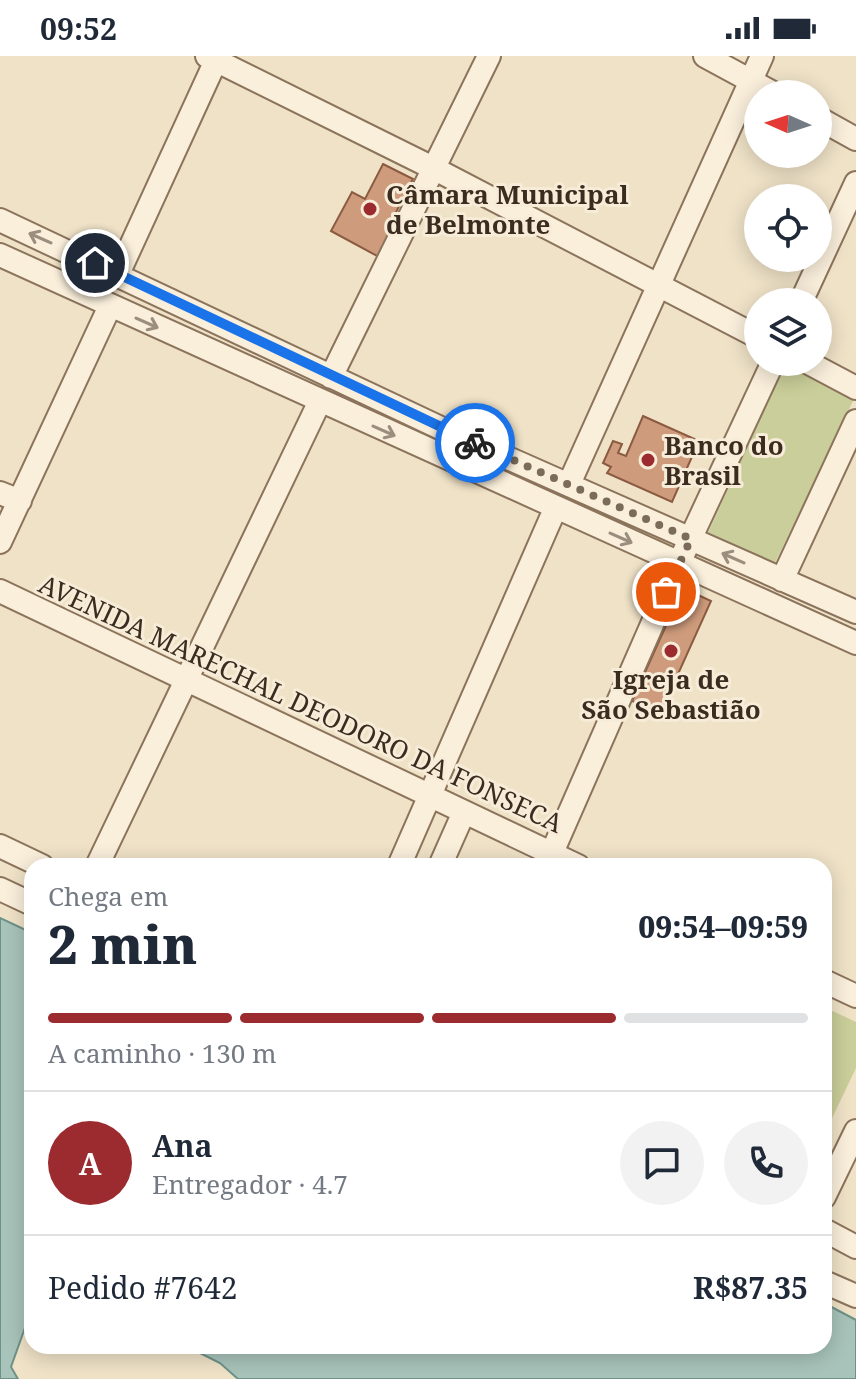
<!DOCTYPE html>
<html lang="pt">
<meta charset="utf-8">
<style>
body{margin:0;font-family:"Noto Serif",serif;background:#f2f2f3;color:#1f2937;height:100vh;display:flex;flex-direction:column;font-size:30px;white-space:nowrap}
*{box-sizing:border-box;margin:0}
p{font-size:26px;color:#747a83}
.icon{flex:none;width:44px;height:44px;fill:none;stroke:currentColor;stroke-width:2;stroke-linecap:round;stroke-linejoin:round}
.map{position:relative;flex:1;overflow:hidden}
.details{position:absolute;left:24px;top:802px;width:808px;height:496px;display:flex;flex-direction:column;background:#fff;border-radius:24px;box-shadow:0 4px 20px #0003}
.details>*{flex:none}
.needle{width:52px;rotate:273deg}
.fabs{position:absolute;left:744px;top:24px;display:grid;gap:16px}
.fabs a{display:grid;place-items:center;width:88px;height:88px;border-radius:50%;background:#fff;box-shadow:0 4px 20px #0003;font-size:40px}
.pin{position:absolute;display:grid;place-items:center;width:68px;height:68px;color:#fff;margin:-34px;border:4px solid #fff;border-radius:50%;box-shadow:0 2px 8px #0007}
.courier{position:absolute;display:grid;place-items:center;width:80px;height:80px;margin:-40px;border:6px solid #1a73e8;border-radius:50%;background:#fff;color:#222;box-shadow:0 2px 10px #0007}
.head em{font-style:normal;font-weight:800}
.head div{display:flex;flex-direction:column-reverse}
.head{display:flex;align-items:center;justify-content:space-between;height:136px;padding:0 24px}
h1{font-size:52px;font-weight:800;line-height:60px}
.bar{display:grid;grid-template-columns:repeat(4,1fr);gap:12px 8px;align-content:center;height:96px;padding:0 24px}
.bar i{height:10px;border-radius:6px;background:#e0e1e3}
.bar .active{background:#9c2b30}
.bar p{grid-column:span 4}
.line{display:flex;align-items:center;gap:20px;padding:0 24px;border-top:2px solid #e0e1e3}
.line div{flex:1}
.round{display:grid;place-items:center;flex:none;width:84px;height:84px;border-radius:42px;background:#f2f2f3}
.status{display:flex;justify-content:space-between;align-items:center;height:56px;padding:0 40px;background:#fff;direction:ltr}
.status svg{height:22px;fill:currentColor}
.map>svg:first-child{display:block}
.green{fill:#cace9a}
.water{fill:#a8c3ba;stroke:#6e9288;stroke-width:2}
.building{fill:#ce9b7c;stroke:#8b5b41;stroke-width:2}
.lines{fill:none;stroke-linecap:round;stroke-linejoin:round}
.minor-casing{stroke:#8b735c;stroke-width:26}
.minor{stroke:#faefdb;stroke-width:22}
.oneway{stroke:#9b8e7e}
.done{stroke:#7b6c5a;stroke-width:8;stroke-dasharray:0 14.4}
.route{stroke:#1a73e8;stroke-width:10}
.poi-dot{fill:#9c2b30;stroke:#f6ecd7;stroke-width:3}
.labels{text-anchor:middle;dominant-baseline:central;stroke-width:6;stroke-linejoin:round;paint-order:stroke}
.poi-label{font-size:26px;font-weight:bold;fill:#3c2c20;stroke:#f6ecd7;text-anchor:start}
.street-label{font-size:26px;fill:#3c2c20;stroke:#f6ecd7}
</style>
<div class="status"><b>09:52</b><svg viewBox="0 0 49 12"><path d="M0 12V9h3v3zM5 12V6h3v6zM10 12V3h3v9zM15 12V0h3v12zM26 1h20v11H26zM47 4h2v5h-2z"/></svg></div>
<div class="map">
<svg width="856" height="1323" viewBox="0 0 856 1323">
<rect width="100%" height="100%" fill="#efe2c7"/>
<path class="green" d="M785,309L854,343L773,511L707,479Z
M824,951L856,966V1012L824,1079Z"/>
<path class="water" d="M0,862L32,877V1252L11,1311L18,1323H0Z
M824,1247L856,1264V1323H238L220,1307L186,1290H824Z"/>
<path class="building" d="M383,108L413,123L392,164L397,167L379,201L331,175L352,136L365,143Z
M643,360L699,385L672,446L607,417L611,411L603,407L613,385L622,388L618,397L626,400Z
M683,532L711,545L660,658L632,645Z"/>
<g class="lines">
<g class="minor-casing">
<path id="minor" d="M207,0L433,112L758,281
M705,0L775,38
M818,62L856,83
M0,164L449,376L856,556
M0,199L856,587
M118,218L218,0
M801,246L856,127
M807,306L856,332
M331,321L489,0
M569,428L762,0
M0,437L20,445
M0,486L110,250
M782,524L856,365
M0,535L578,810
M0,790L42,810
M547,808L679,507L773,306
M97,810L319,347
M399,810L555,453
M440,810L464,756
M0,833L32,848
M824,925L856,940
M824,1141L856,1075
M824,1174L856,1191
M824,1226L856,1240"/>
</g>
<use href="#minor" class="minor"/>
</g>
<defs><path id="oneway-shaft" d="M-6 0H5M1.5-3L5.5 0L1.5 3" fill="none" stroke-width="1.6" stroke-linecap="round" stroke-linejoin="round" transform="scale(2)"/></defs>
<g class="oneway">
<use href="#oneway-shaft" transform="translate(40 182) rotate(-156)"/>
<use href="#oneway-shaft" transform="translate(147 267) rotate(24)"/>
<use href="#oneway-shaft" transform="translate(384 375) rotate(24)"/>
<use href="#oneway-shaft" transform="translate(621 482) rotate(24)"/>
<use href="#oneway-shaft" transform="translate(733 502) rotate(-156)"/>
</g>
<g class="lines">
<path class="done" d="M475,387L691,483L666,536"/>
<path class="route" d="M95,207L475,387"/>
</g>
<g class="poi-dot">
<circle cx="370" cy="153" r="8"/>
<circle cx="648" cy="404" r="8"/>
<circle cx="671" cy="595" r="8"/>
</g>
<g class="labels">
<g class="poi-label">
<text x="386" y="138">Câmara Municipal<tspan x="386" dy="30">de Belmonte</tspan></text>
<text x="664" y="389">Banco do<tspan x="664" dy="30">Brasil</tspan></text>
<text x="671" y="623" text-anchor="middle">Igreja de<tspan x="671" dy="30">São Sebastião</tspan></text>
</g>
<g class="street-label">
<text transform="translate(301 647) rotate(25)">AVENIDA MARECHAL DEODORO DA FONSECA</text>
</g>
</g>
</svg>
<div class="fabs">
<a><svg class="needle" viewBox="-14 -14 28 28"><path d="M0-13l5 13h-10z" fill="#e53935"/><path d="M0 13l5-13h-10z" fill="#747a83"/></svg></a>
<a><svg class="icon" aria-label="locate" viewBox="0 0 24 24"><circle cx="12" cy="12" r="6"/><path d="M12 2v4M12 18v4M2 12h4M18 12h4"/></svg></a>
<a><svg class="icon" aria-label="layers" viewBox="0 0 24 24"><path d="M12 4l9 5-9 5-9-5zM3 14l9 5 9-5"/></svg></a>
</div>
<div class="pin" style="left:666px;top:536px;background:#ea580c"><svg class="icon" aria-label="bag" viewBox="0 0 24 24"><path d="M5 8h14l-1 12H6zM9 8a3 3 0 0 1 6 0"/></svg></div>
<div class="pin" style="left:95px;top:207px;background:#1f2937"><svg class="icon" aria-label="home" viewBox="0 0 24 24"><path d="M3 11l9-7 9 7M6 9v11h12V9"/></svg></div>
<div class="courier" style="left:475px;top:387px"><svg class="icon" aria-label="bike" viewBox="0 0 24 24"><circle cx="6" cy="16" r="4"/><circle cx="18" cy="16" r="4"/><path d="M6 16l4-8h5l3 8M10 8l3 8H6M13 5h3"/></svg></div>
<section class="details">
<div class="head"><div><h1>2 min</h1><p>Chega em</p></div><em>09:54–09:59</em></div>
<div class="bar"><i class="active"></i><i class="active"></i><i class="active"></i><i></i><p>A caminho · 130 m</p></div>
<div class="line" style="height:144px"><b class="round" style="background:#9c2b30;color:#fff">A</b><div><b>Ana</b><p>Entregador · 4.7</p></div><a class="round"><svg class="icon" aria-label="chat" viewBox="0 0 24 24"><path d="M4 5h16v11H9l-5 4z"/></svg></a><a class="round"><svg class="icon" aria-label="phone" viewBox="0 0 24 24"><path d="M5 4h4l2 5-3 2q2 4 5 5l2-3 5 2v4C11 20 4 13 5 4z"/></svg></a></div>
<div class="line" style="height:104px"><div>Pedido #7642</div><b>R$87.35</b></div>
</section>
</div>
